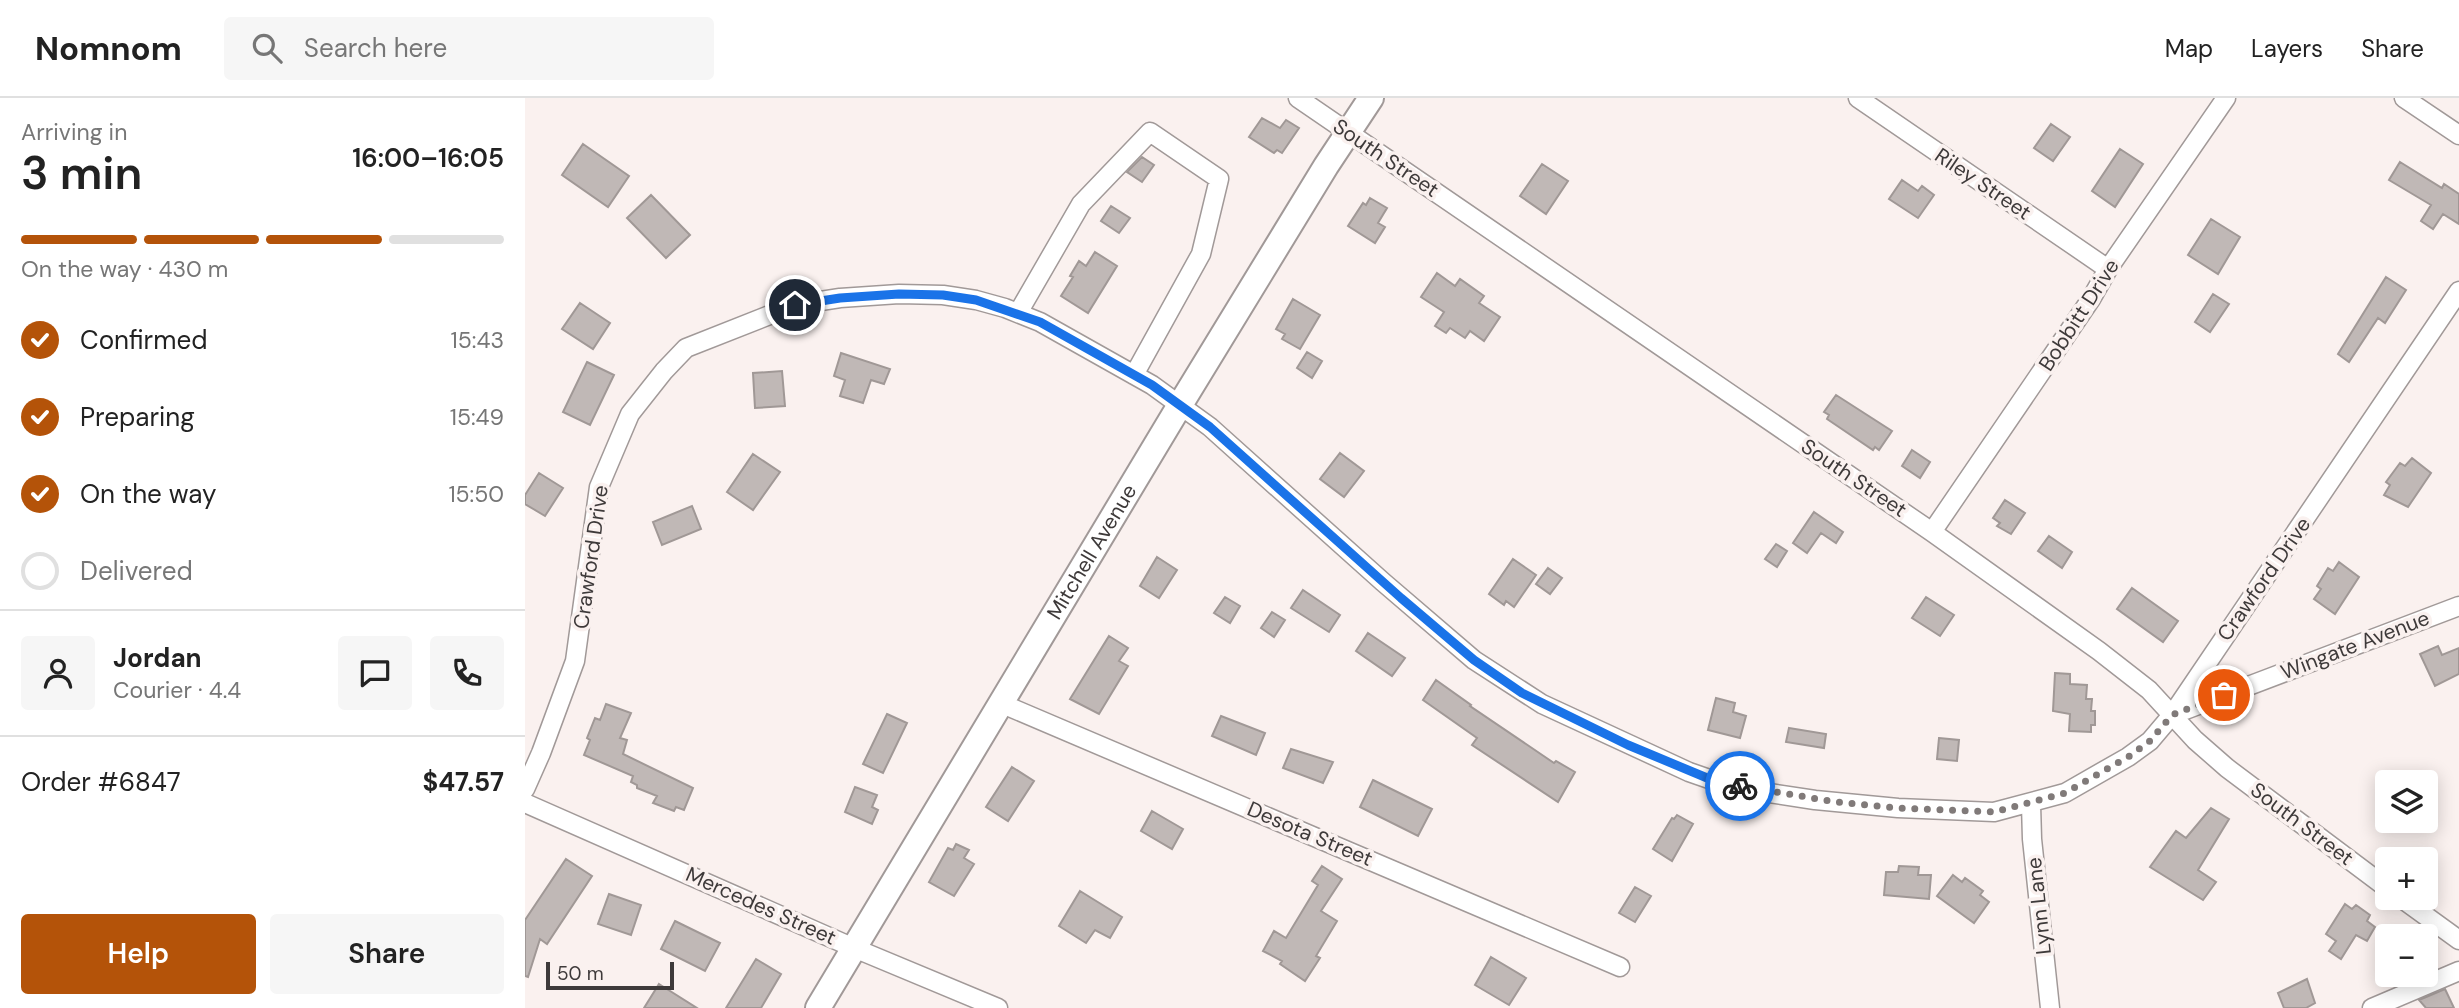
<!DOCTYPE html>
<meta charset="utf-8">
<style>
body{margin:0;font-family:"DM Sans",sans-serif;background:#f6f6f6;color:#222;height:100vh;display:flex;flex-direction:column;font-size:26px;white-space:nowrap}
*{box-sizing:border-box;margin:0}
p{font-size:23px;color:#767676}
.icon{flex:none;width:38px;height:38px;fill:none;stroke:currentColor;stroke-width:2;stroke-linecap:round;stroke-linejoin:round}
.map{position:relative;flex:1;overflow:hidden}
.panel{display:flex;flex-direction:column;background:#fff;width:525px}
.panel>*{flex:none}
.fabs{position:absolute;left:1850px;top:672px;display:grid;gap:14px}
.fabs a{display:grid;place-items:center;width:63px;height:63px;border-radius:7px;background:#fff;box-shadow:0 4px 18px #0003;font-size:35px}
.scale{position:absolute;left:21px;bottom:18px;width:128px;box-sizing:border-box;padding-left:7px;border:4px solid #3e3a3a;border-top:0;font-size:19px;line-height:24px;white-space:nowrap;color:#3e3a3a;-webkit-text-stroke:5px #faf1ef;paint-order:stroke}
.pin{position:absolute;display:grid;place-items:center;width:60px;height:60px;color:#fff;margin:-30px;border:4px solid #fff;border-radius:50%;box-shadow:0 2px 7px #0007}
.courier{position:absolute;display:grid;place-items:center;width:70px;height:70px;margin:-35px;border:5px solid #1a73e8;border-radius:50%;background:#fff;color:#222;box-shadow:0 2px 9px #0007}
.headline em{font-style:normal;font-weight:600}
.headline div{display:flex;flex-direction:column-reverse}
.headline{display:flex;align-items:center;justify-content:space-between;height:119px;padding:0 21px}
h1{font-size:46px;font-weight:600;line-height:52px}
.bar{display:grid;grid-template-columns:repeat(4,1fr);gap:10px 7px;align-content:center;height:84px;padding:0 21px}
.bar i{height:9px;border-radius:5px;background:#e0e0e0}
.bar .selected{background:#b45309}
.bar p{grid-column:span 4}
.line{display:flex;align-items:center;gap:18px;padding:0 21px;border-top:2px solid #e0e0e0}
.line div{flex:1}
.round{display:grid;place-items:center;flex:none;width:74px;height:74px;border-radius:7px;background:#f6f6f6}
ol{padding:0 21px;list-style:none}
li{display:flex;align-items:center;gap:21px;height:77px}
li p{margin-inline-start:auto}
li .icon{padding:7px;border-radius:50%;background:#b45309;color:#fff;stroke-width:4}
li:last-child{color:#767676}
li i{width:38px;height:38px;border:4px solid #e0e0e0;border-radius:50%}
.primary-button{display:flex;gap:14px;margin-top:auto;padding:14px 21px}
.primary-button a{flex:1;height:80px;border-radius:7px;background:#b45309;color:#fff;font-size:28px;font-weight:600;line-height:80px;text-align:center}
.primary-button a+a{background:#f6f6f6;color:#222}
header{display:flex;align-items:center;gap:42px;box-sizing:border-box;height:98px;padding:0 35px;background:#fff;border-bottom:2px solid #e0e0e0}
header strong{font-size:33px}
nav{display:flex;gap:38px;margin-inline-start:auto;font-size:24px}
.search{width:490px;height:63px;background:#f6f6f6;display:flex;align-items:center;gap:18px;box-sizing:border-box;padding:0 24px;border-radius:7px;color:#767676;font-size:26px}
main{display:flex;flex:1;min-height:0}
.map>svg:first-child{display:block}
.building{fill:#c0b8b6;stroke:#a09896;stroke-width:2}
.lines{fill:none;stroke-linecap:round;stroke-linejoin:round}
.street-casing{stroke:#a19998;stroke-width:21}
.secondary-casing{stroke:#a19998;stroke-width:28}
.street{stroke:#fff;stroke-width:18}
.secondary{stroke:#fff;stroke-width:24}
.done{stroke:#807a79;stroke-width:7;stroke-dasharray:0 12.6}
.route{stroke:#1a73e8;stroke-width:9}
.labels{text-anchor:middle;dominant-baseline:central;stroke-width:7;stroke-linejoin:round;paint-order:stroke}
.street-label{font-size:21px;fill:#3e3a3a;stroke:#faf1ef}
</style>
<header>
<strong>Nomnom</strong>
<div class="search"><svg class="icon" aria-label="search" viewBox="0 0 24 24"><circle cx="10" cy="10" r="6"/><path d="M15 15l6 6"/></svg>Search here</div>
<nav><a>Map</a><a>Layers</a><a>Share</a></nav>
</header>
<main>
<section class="panel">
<div class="headline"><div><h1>3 min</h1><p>Arriving in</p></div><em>16:00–16:05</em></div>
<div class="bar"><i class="selected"></i><i class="selected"></i><i class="selected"></i><i></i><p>On the way · 430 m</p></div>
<ol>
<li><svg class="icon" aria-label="check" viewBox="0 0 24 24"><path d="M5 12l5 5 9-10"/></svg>Confirmed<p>15:43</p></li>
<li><svg class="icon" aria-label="check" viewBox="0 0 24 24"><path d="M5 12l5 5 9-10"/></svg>Preparing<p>15:49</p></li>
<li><svg class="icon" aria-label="check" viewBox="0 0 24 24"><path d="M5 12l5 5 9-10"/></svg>On the way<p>15:50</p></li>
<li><i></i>Delivered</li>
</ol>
<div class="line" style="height:126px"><a class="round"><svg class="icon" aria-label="person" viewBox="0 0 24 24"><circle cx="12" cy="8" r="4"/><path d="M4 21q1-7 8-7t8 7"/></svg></a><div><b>Jordan</b><p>Courier · 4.4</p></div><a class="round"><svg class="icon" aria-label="chat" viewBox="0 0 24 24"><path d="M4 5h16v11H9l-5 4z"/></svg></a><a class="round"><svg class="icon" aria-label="phone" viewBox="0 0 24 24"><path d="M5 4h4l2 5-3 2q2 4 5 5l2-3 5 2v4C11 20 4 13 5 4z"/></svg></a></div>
<div class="line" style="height:91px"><div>Order #6847</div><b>$47.57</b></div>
<div class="primary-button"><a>Help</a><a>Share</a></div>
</section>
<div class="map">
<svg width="1934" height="910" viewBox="0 0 1934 910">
<rect width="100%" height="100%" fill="#faf1ef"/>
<path class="building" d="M737,20L755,30L761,22L774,30L757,55L752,52L749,55L724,39Z
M1526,26L1545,39L1528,63L1509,50Z
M58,46L104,78L83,109L37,77Z
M1595,51L1618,66L1590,109L1567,93Z
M617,59L629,67L617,84L602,74Z
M1875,64L1917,90L1919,86L1934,96V126L1918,116L1908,131L1896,123L1906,107L1864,82Z
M1017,66L1043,83L1021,116L995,98Z
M1377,82L1393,93L1397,88L1409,97L1393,120L1364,101Z
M126,97L165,137L141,160L102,120Z
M845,100L862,110L853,125L860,129L850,145L823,128L838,105L841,107Z
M586,108L605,120L594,135L576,123Z
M1686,121L1715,139L1693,176L1663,157Z
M570,154L592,168L563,215L536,198L548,179L545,178L554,163L561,168Z
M912,175L930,188L935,181L959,198L954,205L975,219L959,243L945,233L940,240L925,230L921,235L910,228L919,214L896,199Z
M1861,179L1881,192L1860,225L1853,220L1824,264L1813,256Z
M1688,196L1704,206L1685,234L1670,224Z
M768,201L795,217L775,251L757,241L760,236L751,231Z
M55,205L85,225L68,251L37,231Z
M782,254L797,263L787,280L772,270Z
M316,255L365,271L359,286L346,282L338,305L315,298L320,282L309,278Z
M62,264L89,277L65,327L38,314Z
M257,273L260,308L230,310L228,275Z
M1311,297L1367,333L1354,352L1350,349L1348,352L1302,321L1304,317L1299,314Z
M1387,352L1405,364L1395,380L1377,368Z
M815,355L839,373L819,399L795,381Z
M228,356L255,374L228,412L202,394Z
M1887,360L1906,375L1883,409L1859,397L1865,387L1861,384L1875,365L1880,368Z
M14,375L38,390L20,418L0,406V397Z
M1480,402L1500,415L1486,436L1472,428L1475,425L1468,420Z
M167,408L176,431L137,447L128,424Z
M1289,414L1318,434L1311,445L1296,435L1282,455L1268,445Z
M1524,438L1547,454L1537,470L1513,453Z
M1251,446L1262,453L1252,469L1240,461Z
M632,459L652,472L634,500L615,488Z
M988,461L1011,477L989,509L981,503L979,507L964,496Z
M1814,464L1834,479L1810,516L1789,501L1796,491L1792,488L1803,470L1808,473Z
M1023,470L1037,480L1025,496L1011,486Z
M1607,490L1653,523L1638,544L1592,511Z
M778,492L815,517L804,534L766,510Z
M700,499L715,508L705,525L689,515Z
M1401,499L1429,517L1415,538L1387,520Z
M747,514L760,522L749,539L736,530Z
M843,535L880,560L867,578L831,553Z
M584,538L603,550L594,563L603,568L574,616L545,601Z
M1913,548L1917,557L1934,550V576L1910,588L1895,556Z
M1530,575L1545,576V586L1562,587L1561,601H1567L1566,613H1570V627H1566V634L1544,633L1545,616L1528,613Z
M911,582L946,607L945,608L1029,665L1031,663L1050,674L1033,704L947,647L952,640L898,602Z
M1191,600L1210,605L1208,614L1221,618L1215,640L1183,632Z
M81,606L106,615L95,640L102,642L98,656L168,690L159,712L151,709L149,713L128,705L132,698L112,690V687L106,684L108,678L59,657L65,642L62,640L70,620L75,622Z
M362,616L382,625L358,675L338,666Z
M696,618L740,635L731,657L687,638Z
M1264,630L1301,636L1299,650L1261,644Z
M1414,640L1434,642L1432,663L1412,661Z
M766,651L808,664L798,685L758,670Z
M487,669L509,683L483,723L461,709Z
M848,682L907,711L893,738L835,709Z
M330,689L352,697L347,709L353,712L347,726L320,714Z
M1686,710L1704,721L1673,772L1691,784L1678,802L1625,769L1651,733L1661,740Z
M627,713L658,731L647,751L616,733Z
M1152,717L1168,726L1147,763L1128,751L1147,720L1149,721Z
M431,746L444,752L439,760L449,766L429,798L404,784L423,750L428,752Z
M41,761L67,778L22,846L15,841L3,879L0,878V822Z
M797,768L817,781L796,813L812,823L791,858L795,860L780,883L755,866L757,863L738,853L749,833L761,840L793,787L787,783Z
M1374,768L1394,769L1393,777H1406L1404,801L1359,797L1361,774H1373Z
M1428,777L1437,784L1440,780L1458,793L1455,797L1464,804L1449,825L1412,798Z
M1110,789L1126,798L1110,824L1094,815Z
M555,793L597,819L585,840L570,832L561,845L534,828Z
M84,796L116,807L106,837L73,826Z
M1820,806L1827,811L1831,807L1845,817L1842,823L1850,829L1842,843L1831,837L1816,861L1804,853L1811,843L1801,836Z
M150,823L195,845L180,873L136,851Z
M966,859L1001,880L984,907L950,887Z
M231,861L256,876L236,910H201Z
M1782,881L1790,905L1781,910H1759L1753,895Z
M134,886L172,910H119Z
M1920,891L1929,910H1901L1894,902Z"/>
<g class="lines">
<g class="street-casing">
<path id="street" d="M773,0L1407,434L1574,553L1624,592L1670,642L1702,670L1862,790
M1333,0L1583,171
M1879,0L1934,37
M493,215L556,106L625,34L694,81L676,156L609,277
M1407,434L1566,201L1583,171L1701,0
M475,605L1095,869
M1647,617L1934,508
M0,691L16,655L50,563L74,389L105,316L139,273L161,250L270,207L315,200L374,196L418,197L451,202L480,210L515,224L627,287L685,329L858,484L949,562L1017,606L1164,674L1187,682L1238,694L1290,702L1373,710L1469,714L1540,695L1603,659L1625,643L1647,617L1934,193
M0,705L329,850L473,910
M1506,706L1507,741L1525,910
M1876,800L1934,842
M1847,910L1934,873"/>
</g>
<g class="secondary-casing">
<g id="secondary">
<path id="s1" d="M293,910L655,307L801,68L846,0"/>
</g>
</g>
<use href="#street" class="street"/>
<use href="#secondary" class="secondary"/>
</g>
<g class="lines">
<path class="done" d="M1215,688L1311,704L1373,710L1469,714L1540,695L1603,659L1625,643L1647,617L1699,597"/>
<path class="route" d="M270,207L315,200L374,196L418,197L451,202L515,224L627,287L685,329L876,500L949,562L997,595L1103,647L1187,682L1215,688"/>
</g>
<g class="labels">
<g class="street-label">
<text transform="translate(861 60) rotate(34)">South Street</text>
<text transform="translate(1458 86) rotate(34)">Riley Street</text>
<text transform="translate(1554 217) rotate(-57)">Bobbitt Drive</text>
<text transform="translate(1329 380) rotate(34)">South Street</text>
<text stroke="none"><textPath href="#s1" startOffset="532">Mitchell Avenue</textPath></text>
<text transform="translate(66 459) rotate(-82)">Crawford Drive</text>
<text transform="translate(1739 481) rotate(-55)">Crawford Drive</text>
<text transform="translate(1830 547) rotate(-21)">Wingate Avenue</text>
<text transform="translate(1777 726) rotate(37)">South Street</text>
<text transform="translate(785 736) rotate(23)">Desota Street</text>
<text transform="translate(236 808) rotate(24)">Mercedes Street</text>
<text transform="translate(1514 808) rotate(-96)">Lynn Lane</text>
</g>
</g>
</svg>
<div class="fabs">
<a><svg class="icon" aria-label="layers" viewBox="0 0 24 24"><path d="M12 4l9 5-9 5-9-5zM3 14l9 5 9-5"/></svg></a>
<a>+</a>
<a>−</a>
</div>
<div class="scale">50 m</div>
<div class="pin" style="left:1699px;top:597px;background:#ea580c"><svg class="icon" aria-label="bag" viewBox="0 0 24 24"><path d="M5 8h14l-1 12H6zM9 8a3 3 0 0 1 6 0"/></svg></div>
<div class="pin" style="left:270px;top:207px;background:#1f2937"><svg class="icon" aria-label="home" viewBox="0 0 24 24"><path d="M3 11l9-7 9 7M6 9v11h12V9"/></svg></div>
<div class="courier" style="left:1215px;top:688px"><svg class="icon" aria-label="bike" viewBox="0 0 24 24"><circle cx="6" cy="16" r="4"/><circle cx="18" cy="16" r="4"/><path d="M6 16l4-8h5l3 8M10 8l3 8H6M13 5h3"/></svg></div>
</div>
</main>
